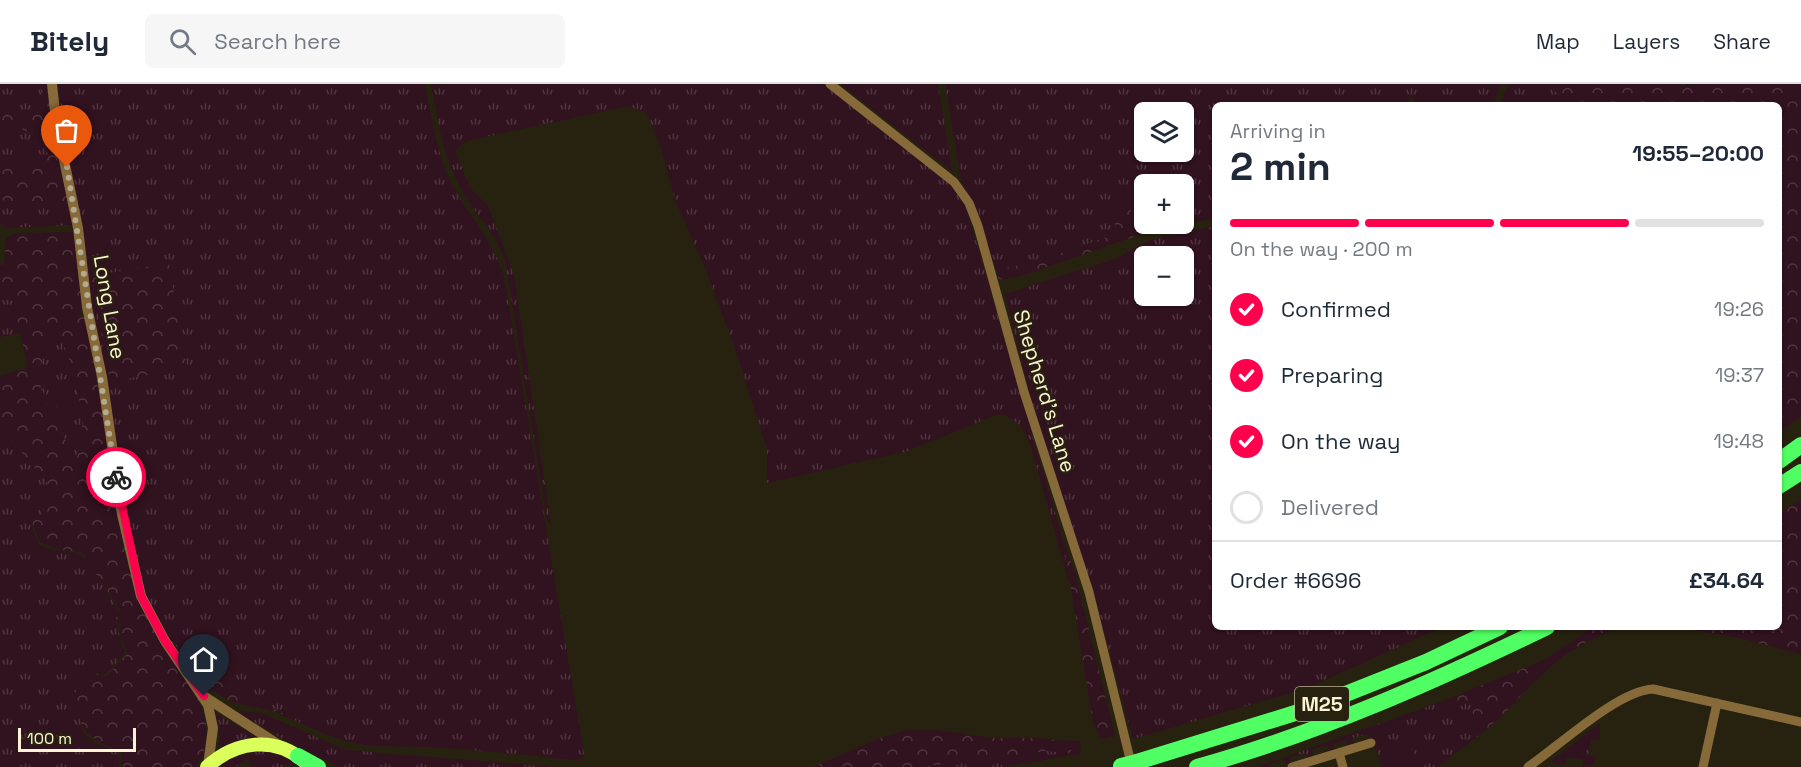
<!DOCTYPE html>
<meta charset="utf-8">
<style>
body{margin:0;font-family:"Space Grotesk",sans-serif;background:#f6f6f7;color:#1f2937;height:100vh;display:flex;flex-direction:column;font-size:22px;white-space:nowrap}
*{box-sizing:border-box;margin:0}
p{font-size:20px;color:#747a83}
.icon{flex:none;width:33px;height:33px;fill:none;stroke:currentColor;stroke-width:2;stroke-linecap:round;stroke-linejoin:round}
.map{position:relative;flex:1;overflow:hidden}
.details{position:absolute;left:1212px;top:18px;width:570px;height:528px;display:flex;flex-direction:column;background:#fff;border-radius:9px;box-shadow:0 2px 4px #0004}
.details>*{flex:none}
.tools{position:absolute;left:1134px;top:18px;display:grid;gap:12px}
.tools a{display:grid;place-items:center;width:60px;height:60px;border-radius:9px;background:#fff;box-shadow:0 2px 4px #0004;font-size:30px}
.scale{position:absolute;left:18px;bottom:15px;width:118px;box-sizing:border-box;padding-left:6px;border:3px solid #fff3d4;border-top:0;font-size:16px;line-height:21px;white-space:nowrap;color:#fff3d4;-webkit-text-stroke:4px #27210f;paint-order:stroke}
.pin{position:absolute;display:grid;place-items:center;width:51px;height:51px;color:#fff;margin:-62px -26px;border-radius:50% 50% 50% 0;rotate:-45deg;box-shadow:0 0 6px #0007}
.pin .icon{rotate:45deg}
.courier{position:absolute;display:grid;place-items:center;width:60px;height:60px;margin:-30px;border:4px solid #ff004d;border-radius:50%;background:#fff;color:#222;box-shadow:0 2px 8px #0007}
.headline em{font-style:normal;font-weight:600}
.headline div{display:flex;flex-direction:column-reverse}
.headline{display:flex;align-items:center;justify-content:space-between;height:102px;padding:0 18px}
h1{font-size:39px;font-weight:600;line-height:45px}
.bar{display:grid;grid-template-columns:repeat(4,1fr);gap:9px 6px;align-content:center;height:72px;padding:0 18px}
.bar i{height:8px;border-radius:4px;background:#e0e1e3}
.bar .selected{background:#ff004d}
.bar p{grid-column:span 4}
.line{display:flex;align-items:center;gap:15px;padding:0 18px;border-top:2px solid #e0e1e3}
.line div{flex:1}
ol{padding:0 18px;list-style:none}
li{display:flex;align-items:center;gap:18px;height:66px}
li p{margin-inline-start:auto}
li .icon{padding:6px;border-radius:50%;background:#ff004d;color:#fff;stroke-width:4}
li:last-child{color:#747a83}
li i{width:33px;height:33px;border:3px solid #e0e1e3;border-radius:50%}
header{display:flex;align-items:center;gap:36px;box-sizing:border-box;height:84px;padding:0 30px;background:#fff;border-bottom:2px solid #e0e1e3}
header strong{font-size:28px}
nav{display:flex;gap:33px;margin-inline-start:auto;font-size:21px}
.search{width:420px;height:54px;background:#f6f6f7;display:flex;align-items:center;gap:15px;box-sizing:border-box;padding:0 21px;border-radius:9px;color:#747a83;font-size:22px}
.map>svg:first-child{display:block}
.grass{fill:url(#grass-tufts);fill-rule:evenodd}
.forest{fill:url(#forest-crowns);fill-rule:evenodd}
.park{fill:#31121f}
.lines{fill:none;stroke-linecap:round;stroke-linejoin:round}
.minor{stroke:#866a39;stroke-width:9}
.tertiary{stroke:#866a39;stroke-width:10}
.primary{stroke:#daff5b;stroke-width:14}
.motorway{stroke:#4fff64;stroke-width:16}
.motorway-bridge{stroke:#4fff64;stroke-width:16}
.done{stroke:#b3aa8f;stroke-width:6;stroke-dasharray:0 10.8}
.route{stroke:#ff004d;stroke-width:8}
.labels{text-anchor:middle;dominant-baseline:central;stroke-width:4.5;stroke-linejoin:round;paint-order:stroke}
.shield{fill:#27210f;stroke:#beb499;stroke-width:1.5}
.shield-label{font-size:20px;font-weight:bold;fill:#fff3d4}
.street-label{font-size:21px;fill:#fff3d4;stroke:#27210f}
</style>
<header>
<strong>Bitely</strong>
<div class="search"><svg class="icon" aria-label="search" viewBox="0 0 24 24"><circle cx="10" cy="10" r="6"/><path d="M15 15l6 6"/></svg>Search here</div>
<nav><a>Map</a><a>Layers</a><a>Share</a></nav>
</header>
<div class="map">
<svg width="1801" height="683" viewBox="0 0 1801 683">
<defs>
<pattern id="grass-tufts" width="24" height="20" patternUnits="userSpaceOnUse" patternTransform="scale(1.5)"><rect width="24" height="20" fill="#31121f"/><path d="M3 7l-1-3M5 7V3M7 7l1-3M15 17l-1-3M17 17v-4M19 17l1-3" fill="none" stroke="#50353f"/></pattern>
<pattern id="forest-crowns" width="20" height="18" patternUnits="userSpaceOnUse" patternTransform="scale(1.5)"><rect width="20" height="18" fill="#31121f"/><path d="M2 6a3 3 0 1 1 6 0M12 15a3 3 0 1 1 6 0" fill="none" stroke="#50353f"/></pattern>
</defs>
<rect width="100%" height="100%" fill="#27210f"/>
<path class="grass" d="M0,0H39L44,17L33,32L0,27Z
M56,0H425C432,34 437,75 455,106C473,136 494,159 504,193L584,670L582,675L577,676C527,671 477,666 427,663C403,662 374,664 350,658C306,647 199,590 169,556C142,524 136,471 127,432L59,36Z
M431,0H828L954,104L966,123L1063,456L1070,502L1031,363C1025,346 1018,334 999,330L905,368L767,399V365L734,262L706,186L675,116L661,64L647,29L628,22L467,57L455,66L470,104L488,122L514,191L551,440L547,437L505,175C494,147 472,126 458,99C442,68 438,34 431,0Z
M840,0H938L952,87Z
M945,0H1501L1493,21H1421L1409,12L1407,21H1215V134L1139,151L1127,117L1113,120L1116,150L1035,178L996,186L971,115L961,97ZM1144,28H1184V68H1144ZM1144,100H1184V140H1144Z
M1508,0H1547L1571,21H1500Z
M16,35L42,43L48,71L34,81L12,76L0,80V49L2,50Z
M0,116L71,123L74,141L5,144L0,138Z
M1215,142V543H1443L1305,605L1133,655L1097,522L1029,308L1005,210L1115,175L1150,156ZM1144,172H1184V212H1144Z
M0,214L13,217L20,249L0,253Z
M59,247L76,295L83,338L76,374L57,342L33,284L43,278V258L50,250Z
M0,333L5,349L52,404L41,431L31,436C38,483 62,455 87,476L118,526L116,539L125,569L106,590L91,591C85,611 70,637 89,655C96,661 107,663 116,667L120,676L119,683H0Z
M1469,616L1474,624L1472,638L1477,653L1437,683H1382L1373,655H1370L1368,650L1352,654L1354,660L1348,662L1346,656L1333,660L1335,666L1330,667L1328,661L1312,666L1313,672L1308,674L1306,669L1290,673L1291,679L1286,680L1284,675L1268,680L1269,683H1260L1262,681L1441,618L1452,623Z
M236,627L262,629L346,666L555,683H339L285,656Z
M213,628L259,654L245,655L218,667L220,652Z
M1600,639L1599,656L1591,655L1588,671L1596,673L1594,680L1583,683L1584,676L1567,673L1565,681L1550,678Z
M1054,656L1080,657L1081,670L1004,683H920L1047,667L1075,670Z
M263,665L280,669L304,683L285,680L284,683H251L248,675L235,683H217C230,670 246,667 263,665Z"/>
<path class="forest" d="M39,0H50L71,123L0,116V80L12,76L34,81L48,70L42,43L38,42L33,48L23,47L21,36L16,35L2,50L0,49V27L33,32L35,23L44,17Z
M1547,0H1679L1684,3L1685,0H1801V332L1779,348V21H1571Z
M1127,116L1139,151L1024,191L999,196L996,186L1035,178L1116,150L1113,119Z
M74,148L82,221L79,233L85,232C101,306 108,382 125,456C129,474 131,496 139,513C159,557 236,635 195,683H123L121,668C85,652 82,650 73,611L91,591L107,592L127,570L116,534L120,526L82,468L57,465L40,458L31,436L41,431L52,404L5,349L0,333V292L28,284L13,217L0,214V181H4L6,154L15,149ZM59,247L76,295L83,338L76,374L57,342L33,284L43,278V258L50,250Z
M169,179L187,285L110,297L91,192Z
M1801,415V570L1735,553L1674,543H1779V430Z
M1063,456L1075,490L1115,652L1103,655L1099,652L1093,638Z
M1593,543H1618C1596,554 1573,563 1554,580C1526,603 1506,632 1477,653L1469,642L1473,635L1472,619L1469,617C1459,626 1452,623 1441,618L1546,575Z
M169,555L227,600L299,638L273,627L232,618L196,597Z
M906,646H937L992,654H1043L1054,656L1077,670L1047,667L920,683H813L880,654Z"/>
<path class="park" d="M71,294L80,331L60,336L51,298Z
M1406,658L1421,678L1414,683H1387L1382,666Z"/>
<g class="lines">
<path class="minor" d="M830,0L954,98L969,119L978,142L1024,308L1089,508L1132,683
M1339,669L1343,683
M1292,683L1371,659
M1528,683C1559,662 1617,607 1653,605L1801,638
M1703,683L1717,619"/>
<path class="tertiary" d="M52,0L56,37L78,144L87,223L102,293L122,430L141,512L165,557L208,621L213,644L208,682
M205,613L282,663"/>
<path class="primary" d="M207,683C235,657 275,651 305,678"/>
<path class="motorway" d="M1779,377L1801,361
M1779,402L1801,388
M298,672L318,683
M1137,678L1308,625L1426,578L1500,543
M1197,683C1319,649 1433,598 1547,543"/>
<path class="motorway-bridge" d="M1121,682L1137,678"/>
</g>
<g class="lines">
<path class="done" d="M67,83L116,393"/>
<path class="route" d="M116,393L141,512L165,557L204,612"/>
</g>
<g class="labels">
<rect class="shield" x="1295" y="603" width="54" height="34" rx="4.5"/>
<g class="shield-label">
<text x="1322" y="620">M25</text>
</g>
<g class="street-label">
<text transform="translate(110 223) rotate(80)">Long Lane</text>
<text transform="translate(1045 307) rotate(73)">Shepherd's Lane</text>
</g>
</g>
</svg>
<div class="tools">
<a><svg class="icon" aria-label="layers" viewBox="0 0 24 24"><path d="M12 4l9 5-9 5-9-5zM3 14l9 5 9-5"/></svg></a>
<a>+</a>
<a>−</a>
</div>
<div class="scale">100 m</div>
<div class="pin" style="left:67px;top:83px;background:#ea580c"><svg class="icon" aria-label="bag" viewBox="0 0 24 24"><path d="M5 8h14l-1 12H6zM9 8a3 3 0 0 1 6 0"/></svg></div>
<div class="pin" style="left:204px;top:612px;background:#1f2937"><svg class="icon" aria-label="home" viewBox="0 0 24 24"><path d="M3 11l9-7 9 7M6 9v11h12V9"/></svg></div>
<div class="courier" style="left:116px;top:393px"><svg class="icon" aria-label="bike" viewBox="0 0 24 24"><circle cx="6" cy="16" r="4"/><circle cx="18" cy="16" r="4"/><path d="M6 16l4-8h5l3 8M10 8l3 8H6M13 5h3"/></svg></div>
<section class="details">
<div class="headline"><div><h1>2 min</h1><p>Arriving in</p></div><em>19:55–20:00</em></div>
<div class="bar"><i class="selected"></i><i class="selected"></i><i class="selected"></i><i></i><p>On the way · 200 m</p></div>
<ol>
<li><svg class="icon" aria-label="check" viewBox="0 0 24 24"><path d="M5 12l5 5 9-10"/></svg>Confirmed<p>19:26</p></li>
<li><svg class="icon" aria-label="check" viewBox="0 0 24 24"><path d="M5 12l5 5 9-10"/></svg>Preparing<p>19:37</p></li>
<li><svg class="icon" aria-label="check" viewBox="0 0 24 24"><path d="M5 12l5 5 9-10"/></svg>On the way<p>19:48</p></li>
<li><i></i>Delivered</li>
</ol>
<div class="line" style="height:78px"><div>Order #6696</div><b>£34.64</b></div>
</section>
</div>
